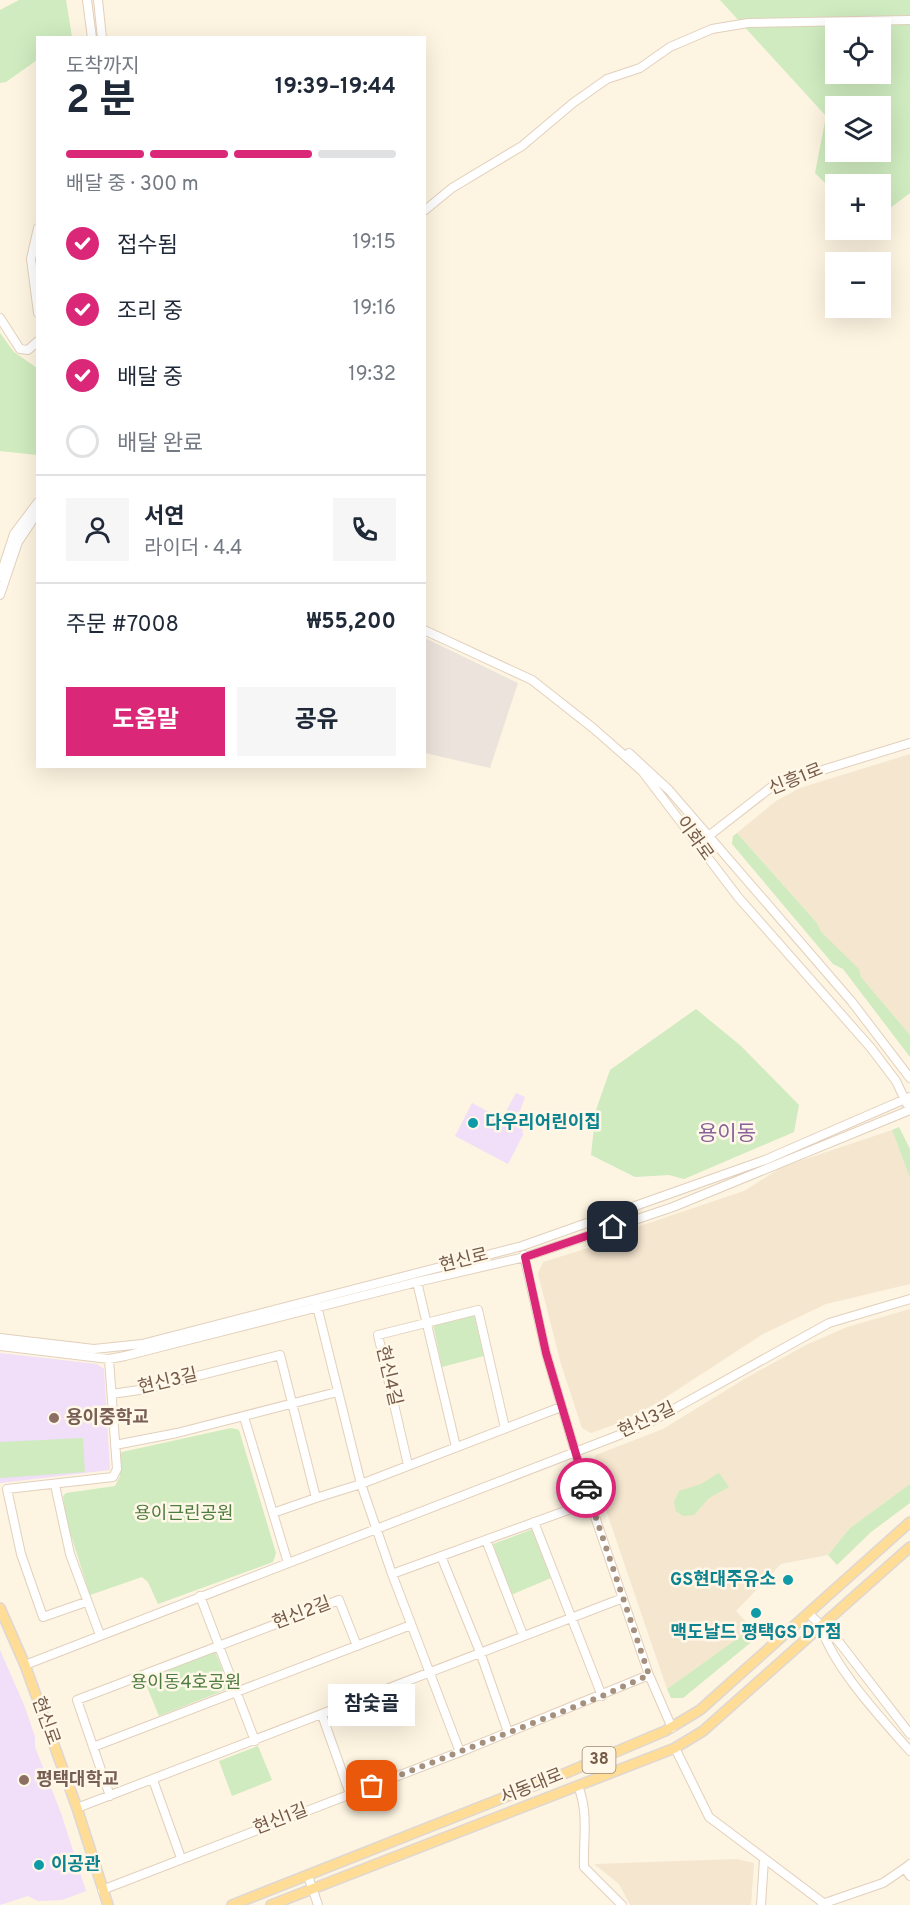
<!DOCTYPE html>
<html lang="ko">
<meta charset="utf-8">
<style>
body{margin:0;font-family:Overpass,"Noto Sans KR",sans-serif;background:#f6f6f7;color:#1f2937;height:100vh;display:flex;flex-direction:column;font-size:22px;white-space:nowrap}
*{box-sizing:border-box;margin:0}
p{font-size:20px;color:#747a83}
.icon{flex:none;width:33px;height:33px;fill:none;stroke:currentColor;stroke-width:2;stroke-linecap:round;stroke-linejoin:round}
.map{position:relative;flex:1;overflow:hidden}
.details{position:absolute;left:36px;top:36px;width:390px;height:732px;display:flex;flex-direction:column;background:#fff;border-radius:0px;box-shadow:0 6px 24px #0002}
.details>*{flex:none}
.buttons{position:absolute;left:825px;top:18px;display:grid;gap:12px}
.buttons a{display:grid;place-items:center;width:66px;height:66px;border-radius:0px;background:#fff;box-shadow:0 6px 24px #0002;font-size:30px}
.pin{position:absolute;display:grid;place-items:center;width:51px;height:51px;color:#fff;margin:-26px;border-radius:12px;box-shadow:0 3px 9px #0006}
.courier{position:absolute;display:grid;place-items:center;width:60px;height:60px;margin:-30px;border:4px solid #db2777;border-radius:50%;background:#fff;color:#222;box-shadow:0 2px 8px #0007}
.bubble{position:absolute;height:42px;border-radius:0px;background:#fff;box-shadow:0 6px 24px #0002;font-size:20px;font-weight:700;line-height:42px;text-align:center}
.head em{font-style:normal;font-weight:700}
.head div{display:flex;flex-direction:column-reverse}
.head{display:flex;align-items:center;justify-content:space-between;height:102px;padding:0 30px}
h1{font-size:39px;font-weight:700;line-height:45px}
.bar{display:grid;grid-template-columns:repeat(4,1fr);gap:9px 6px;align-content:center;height:72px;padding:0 30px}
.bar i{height:8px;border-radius:4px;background:#e0e1e3}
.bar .selected{background:#db2777}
.bar p{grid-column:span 4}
.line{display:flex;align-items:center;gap:15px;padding:0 30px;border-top:2px solid #e0e1e3}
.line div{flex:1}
.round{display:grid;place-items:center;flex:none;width:63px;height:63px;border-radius:0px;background:#f6f6f7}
ol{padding:0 30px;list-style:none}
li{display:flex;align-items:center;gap:18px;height:66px}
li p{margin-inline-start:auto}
li .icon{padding:6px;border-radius:50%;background:#db2777;color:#fff;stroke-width:4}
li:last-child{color:#747a83}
li i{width:33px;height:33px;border:3px solid #e0e1e3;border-radius:50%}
.button{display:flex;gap:12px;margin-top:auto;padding:12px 30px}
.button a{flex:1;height:69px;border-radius:0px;background:#db2777;color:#fff;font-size:24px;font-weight:700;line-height:69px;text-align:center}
.button a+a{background:#f6f6f7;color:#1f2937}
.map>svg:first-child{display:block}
.residential{fill:#f5e6cf}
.industrial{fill:#ece4dc}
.education{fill:#f1def9}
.green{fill:#cfebbf;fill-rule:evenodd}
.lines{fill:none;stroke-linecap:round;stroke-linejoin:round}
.minor-casing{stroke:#e2d0bc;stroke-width:10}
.major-casing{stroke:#ded7d3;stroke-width:12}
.minor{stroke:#fff;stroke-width:8}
.major{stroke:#ffdd96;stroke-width:9}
.done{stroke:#a5907d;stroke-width:6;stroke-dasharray:0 10.8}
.route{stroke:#db2777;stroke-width:8}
.culture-dot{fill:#0f9aa8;stroke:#fff7e8;stroke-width:2}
.education-dot{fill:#8d6e63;stroke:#fff7e8;stroke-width:2}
.labels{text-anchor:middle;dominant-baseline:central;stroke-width:5;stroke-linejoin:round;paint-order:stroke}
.shield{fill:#fff7e8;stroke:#9e8977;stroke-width:1.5}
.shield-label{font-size:16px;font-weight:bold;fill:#755a47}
.street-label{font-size:18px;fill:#755a47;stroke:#fff7e8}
.culture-label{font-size:18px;font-weight:bold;fill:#0d838f;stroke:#fff7e8;text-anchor:start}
.education-label{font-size:18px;font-weight:bold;fill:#785e54;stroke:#fff7e8;text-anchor:start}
.park-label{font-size:18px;fill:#4d7c3e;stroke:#fff7e8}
.quarter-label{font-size:21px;fill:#896299;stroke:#fff7e8}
</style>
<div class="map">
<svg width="910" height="1905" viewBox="0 0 910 1905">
<rect width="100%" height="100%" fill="#fdf4e1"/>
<path class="residential" d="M910,754V1035L861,977L858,969L820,932L817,923L737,833L776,801L800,788Z
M892,1130L910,1178V1284L826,1304L763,1334L657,1403L619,1423L591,1433L582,1428L561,1364L538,1274L543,1262L598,1245L634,1228L744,1191L782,1167Z
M910,1309V1484L850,1528L828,1555L781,1564L736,1611L752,1628L667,1689L591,1466L596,1455L663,1429L746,1378L806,1345L847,1327Z
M736,1859L754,1863L751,1905H630L619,1884L594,1864Z"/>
<path class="industrial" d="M425,638L518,683L490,768L425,753Z"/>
<path class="education" d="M516,1093L525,1097L520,1111L523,1135L508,1164L455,1136L472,1103L502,1119Z
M0,1353L97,1364L104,1369L110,1470L0,1483Z
M0,1650L25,1707L35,1737V1747L61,1813L86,1891L62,1900L38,1901L28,1896L0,1905Z"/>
<path class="green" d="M19,0H66L72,37L38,38L37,60L6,82L0,83V10Z
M720,0H910V193L881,215L880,184H836L835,193L815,173L826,116ZM836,28H880V74H836ZM836,106H880V152H836Z
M0,333L14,352L37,368V455L0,451Z
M737,833L817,923L821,932L859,969L861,977L910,1035V1057L843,969L833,964L732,844L733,836Z
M696,1009L741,1046L799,1105L794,1132L684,1179L669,1175L635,1177L591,1155L596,1110L610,1070Z
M899,1127L910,1149V1178L892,1130Z
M474,1315L484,1356L442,1367L433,1324Z
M231,1428L239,1430L276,1553L273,1562L158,1604L148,1582L142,1577L90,1595L67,1523L63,1496L66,1493L115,1486L120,1476L118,1456L122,1452Z
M83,1438L85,1472L0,1478V1442Z
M719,1473L729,1487L709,1498L694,1515L683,1516L676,1511L674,1502L679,1491L701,1484Z
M910,1484V1503L871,1532L837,1565L828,1555L850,1528Z
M533,1529L551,1578L511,1595L493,1544Z
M752,1628L760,1635L683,1698H671L667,1689Z
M214,1649L230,1688L159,1716L143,1677Z
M258,1746L272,1780L232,1796L219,1761Z"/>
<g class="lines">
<g class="minor-casing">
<path id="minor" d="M87,0L92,38
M98,0L102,38
M424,211L452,188L522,146L573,103L607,79L640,68L670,47L712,29L748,23L910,20
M38,228L31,259L38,313
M0,318L20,349L28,350L38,341
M0,577L14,534L38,502
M0,595L18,542L38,512
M424,630L532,680L593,728L642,771L738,897L871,1048L896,1081L907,1104
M629,753L669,790L852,1002L910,1078
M697,845L774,785L910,743
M524,1255L546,1353L590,1502L649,1675L672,1728
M417,1282L456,1447
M317,1306L361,1484L392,1574L460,1752
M0,1338L94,1349L142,1344L522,1246L765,1160L910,1097
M0,1346L109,1359L125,1356L417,1282L525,1257L673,1207L910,1110
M112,1394L146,1389L280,1355L316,1498L361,1484L561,1407
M244,1417L288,1563
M115,1445L177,1433L337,1392
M408,1465L378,1335L478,1310L505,1428
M55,1485L70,1554L100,1635
M273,1513L316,1498
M534,1522L602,1696
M486,1540L523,1635
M441,1556L480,1652L508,1732
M392,1574L590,1502
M200,1596L255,1741
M86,1602L43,1617L21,1554L7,1489L113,1477L117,1469L109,1359
M808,1613L839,1642L910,1734
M821,1627C834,1668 881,1718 910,1751
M25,1665L645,1425L829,1323L910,1299
M322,1715L350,1794
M93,1747L411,1625
M675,1748L709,1817L826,1905
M153,1780L181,1858
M578,1786C589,1813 583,1839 584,1867L622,1905
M110,1796L77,1700L339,1600L357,1646
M77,1808L623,1598
M910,1864L905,1868L910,1876
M308,1876L318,1905
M102,1890L460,1752L649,1675
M822,1904L883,1883L905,1868
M761,1905L764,1859"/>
</g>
<g class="major-casing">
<path id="major" d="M0,1608L25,1665L77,1808L108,1905
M232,1905L566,1773L665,1731L700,1710L910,1522
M271,1905L675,1748L703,1731L910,1547"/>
</g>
<use href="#minor" class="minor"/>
<use href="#major" class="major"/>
</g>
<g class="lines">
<path class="done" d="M372,1786L602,1696L649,1675L586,1488"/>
<path class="route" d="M586,1488L546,1353L525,1257L613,1227"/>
</g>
<g class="culture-dot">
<circle cx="473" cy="1123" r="6"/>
<circle cx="788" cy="1580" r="6"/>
<circle cx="756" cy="1613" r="6"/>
<circle cx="39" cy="1865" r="6"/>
</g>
<g class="education-dot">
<circle cx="54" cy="1418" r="6"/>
<circle cx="24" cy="1780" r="6"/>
</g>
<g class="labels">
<rect class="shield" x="582.5" y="1747" width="33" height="26" rx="4.5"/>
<g class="shield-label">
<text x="599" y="1760">38</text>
</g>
<g class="street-label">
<text transform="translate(796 780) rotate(-22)">신흥1로</text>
<text transform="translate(694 839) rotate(54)">이화로</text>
<text transform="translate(464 1261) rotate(-14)">현신로</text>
<text transform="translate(388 1376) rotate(77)">현신4길</text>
<text transform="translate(168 1382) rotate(-13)">현신3길</text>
<text transform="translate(647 1421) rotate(-25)">현신3길</text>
<text transform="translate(302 1614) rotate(-21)">현신2길</text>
<text transform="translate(45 1721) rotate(70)">현신로</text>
<text transform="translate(532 1787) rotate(-22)">서동대로</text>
<text transform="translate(281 1820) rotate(-21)">현신1길</text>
</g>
<g class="culture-label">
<text x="485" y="1123">다우리어린이집</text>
<text x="776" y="1580" text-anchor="end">GS현대주유소</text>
<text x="756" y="1633" text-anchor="middle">맥도날드 평택GS DT점</text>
<text x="51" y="1865">이공관</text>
</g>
<g class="education-label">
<text x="66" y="1418">용이중학교</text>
<text x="36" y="1780">평택대학교</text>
</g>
<g class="park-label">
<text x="184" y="1514">용이근린공원</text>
<text x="186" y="1683">용이동4호공원</text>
</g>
<g class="quarter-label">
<text x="727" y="1134">용이동</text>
</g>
</g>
</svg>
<div class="buttons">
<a><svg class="icon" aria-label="locate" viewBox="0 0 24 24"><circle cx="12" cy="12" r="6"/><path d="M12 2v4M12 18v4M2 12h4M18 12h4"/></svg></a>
<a><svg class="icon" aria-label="layers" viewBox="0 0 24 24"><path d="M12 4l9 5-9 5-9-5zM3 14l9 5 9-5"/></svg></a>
<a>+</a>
<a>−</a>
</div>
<div class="pin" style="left:372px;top:1786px;background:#ea580c"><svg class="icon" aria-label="bag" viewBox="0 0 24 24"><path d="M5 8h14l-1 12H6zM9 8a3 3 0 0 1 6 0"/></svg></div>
<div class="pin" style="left:613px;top:1227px;background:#1f2937"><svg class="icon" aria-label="home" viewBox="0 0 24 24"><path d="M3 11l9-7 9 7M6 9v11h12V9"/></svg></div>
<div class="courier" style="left:586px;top:1488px"><svg class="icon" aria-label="car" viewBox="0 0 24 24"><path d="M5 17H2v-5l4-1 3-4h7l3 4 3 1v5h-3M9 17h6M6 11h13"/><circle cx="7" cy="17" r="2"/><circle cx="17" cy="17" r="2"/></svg></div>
<div class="bubble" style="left:328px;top:1684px;width:87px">참숯골</div>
<section class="details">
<div class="head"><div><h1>2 분</h1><p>도착까지</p></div><em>19:39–19:44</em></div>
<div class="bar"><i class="selected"></i><i class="selected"></i><i class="selected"></i><i></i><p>배달 중 · 300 m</p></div>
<ol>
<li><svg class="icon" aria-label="check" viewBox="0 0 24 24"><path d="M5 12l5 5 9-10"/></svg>접수됨<p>19:15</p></li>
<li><svg class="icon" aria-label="check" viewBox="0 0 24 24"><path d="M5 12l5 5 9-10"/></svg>조리 중<p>19:16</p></li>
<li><svg class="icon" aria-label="check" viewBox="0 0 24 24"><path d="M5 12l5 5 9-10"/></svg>배달 중<p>19:32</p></li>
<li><i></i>배달 완료</li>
</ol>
<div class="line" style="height:108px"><a class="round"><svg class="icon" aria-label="person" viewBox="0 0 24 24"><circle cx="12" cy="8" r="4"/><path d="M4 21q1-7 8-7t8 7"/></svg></a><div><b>서연</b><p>라이더 · 4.4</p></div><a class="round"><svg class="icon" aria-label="phone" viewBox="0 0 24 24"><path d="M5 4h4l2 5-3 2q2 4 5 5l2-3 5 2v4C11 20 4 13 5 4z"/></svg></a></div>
<div class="line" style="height:78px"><div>주문 #7008</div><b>₩55,200</b></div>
<div class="button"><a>도움말</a><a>공유</a></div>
</section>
</div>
